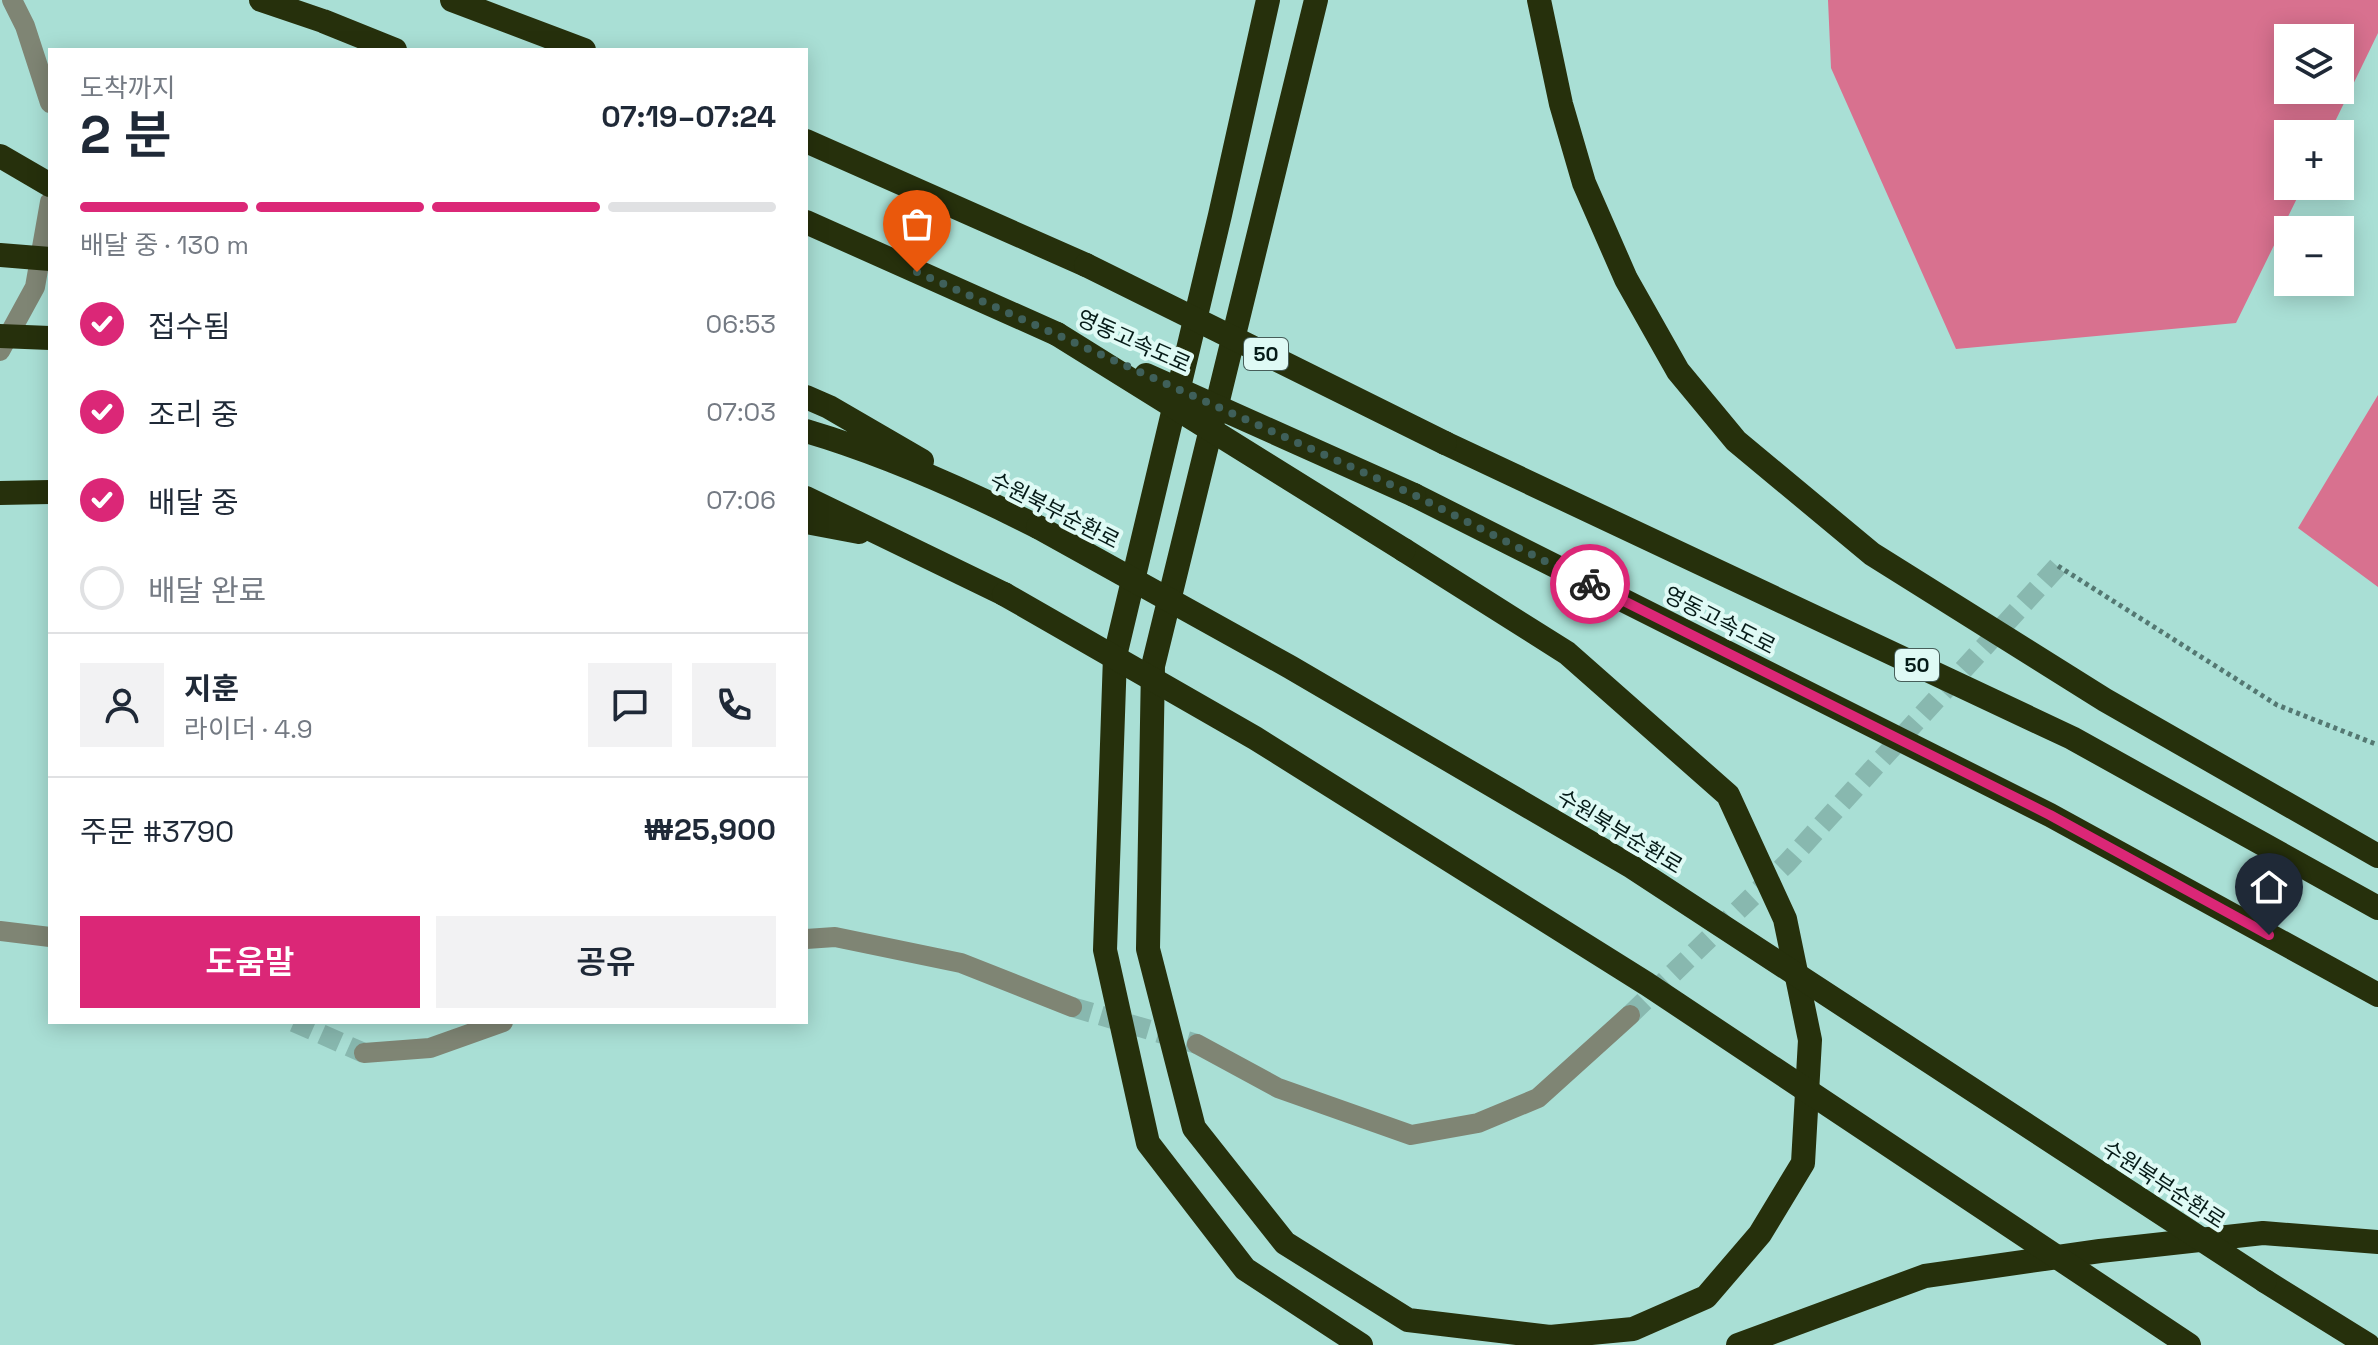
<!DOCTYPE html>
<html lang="ko">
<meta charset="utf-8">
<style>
body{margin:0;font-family:"Space Grotesk","Noto Sans KR",sans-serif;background:#f2f2f3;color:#1f2937;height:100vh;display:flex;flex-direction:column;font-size:30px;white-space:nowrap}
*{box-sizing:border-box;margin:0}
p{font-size:26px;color:#747a83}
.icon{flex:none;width:44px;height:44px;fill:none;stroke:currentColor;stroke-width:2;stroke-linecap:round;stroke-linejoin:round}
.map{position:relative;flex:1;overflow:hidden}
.panel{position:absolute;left:48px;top:48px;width:760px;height:976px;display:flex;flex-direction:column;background:#fff;border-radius:0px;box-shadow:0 4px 20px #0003}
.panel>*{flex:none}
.fabs{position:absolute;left:2274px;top:24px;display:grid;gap:16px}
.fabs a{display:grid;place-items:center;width:80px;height:80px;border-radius:0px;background:#fff;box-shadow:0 4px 20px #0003;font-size:40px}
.pin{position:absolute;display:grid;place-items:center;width:68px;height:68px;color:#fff;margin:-82px -34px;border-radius:50% 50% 50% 0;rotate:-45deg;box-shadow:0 0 8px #0007}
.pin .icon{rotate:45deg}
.courier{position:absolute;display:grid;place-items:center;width:80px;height:80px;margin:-40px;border:6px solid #db2777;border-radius:50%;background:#fff;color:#222;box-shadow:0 2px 10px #0007}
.overview em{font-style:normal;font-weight:600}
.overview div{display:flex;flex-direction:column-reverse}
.overview{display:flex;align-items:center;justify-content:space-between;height:136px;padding:0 32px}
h1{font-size:52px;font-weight:600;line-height:60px}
.bar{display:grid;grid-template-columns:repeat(4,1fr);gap:12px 8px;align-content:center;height:96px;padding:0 32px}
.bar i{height:10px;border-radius:6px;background:#e0e1e3}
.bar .current{background:#db2777}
.bar p{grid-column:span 4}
.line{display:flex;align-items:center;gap:20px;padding:0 32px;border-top:2px solid #e0e1e3}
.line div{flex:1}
.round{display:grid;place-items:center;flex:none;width:84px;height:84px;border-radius:0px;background:#f2f2f3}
ol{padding:0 32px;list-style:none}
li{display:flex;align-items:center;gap:24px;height:88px}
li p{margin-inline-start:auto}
li .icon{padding:8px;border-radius:50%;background:#db2777;color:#fff;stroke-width:4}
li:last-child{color:#747a83}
li i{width:44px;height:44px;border:4px solid #e0e1e3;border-radius:50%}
.cta{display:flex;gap:16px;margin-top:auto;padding:16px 32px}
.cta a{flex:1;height:92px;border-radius:0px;background:#db2777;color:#fff;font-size:32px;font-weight:600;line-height:92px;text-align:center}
.cta a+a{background:#f2f2f3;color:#1f2937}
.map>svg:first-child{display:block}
.forest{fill:#d8718f;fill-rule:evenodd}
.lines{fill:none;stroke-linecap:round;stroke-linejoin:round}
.minor-tunnel{stroke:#88b8af;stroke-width:20;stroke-dasharray:20 10;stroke-linecap:butt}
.path{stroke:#547872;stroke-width:5;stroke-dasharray:4 4;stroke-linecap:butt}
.minor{stroke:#7f8574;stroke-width:20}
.highway{stroke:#26300c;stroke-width:24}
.highway-bridge{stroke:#26300c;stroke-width:24}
.done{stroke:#3f605a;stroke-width:8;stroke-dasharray:0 14.4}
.route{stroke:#db2777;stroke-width:10}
.labels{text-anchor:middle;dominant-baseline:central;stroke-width:8;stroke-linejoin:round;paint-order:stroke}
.shield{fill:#dffaf5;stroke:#475e5a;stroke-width:2}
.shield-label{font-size:20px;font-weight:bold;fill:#061b18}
.street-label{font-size:22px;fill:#061b18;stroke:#dffaf5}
</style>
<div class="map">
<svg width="2378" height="1345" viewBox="0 0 2378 1345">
<rect width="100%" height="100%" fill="#a9dfd5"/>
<path class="forest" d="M1828,0H2378V33L2329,134H2288V186H2303L2236,323L1956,349L1831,68ZM2288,38H2340V90H2288Z
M2378,395V587L2298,528Z"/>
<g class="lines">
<path class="minor-tunnel" d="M1072,1007L1197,1044
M1630,1015L1787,863L2058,566
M294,1022L364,1053"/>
<path class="path" d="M2058,566L2277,705L2378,745"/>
<path class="minor" d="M12,0L25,26L50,103
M0,351L35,287L50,202
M0,931L50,937
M806,939L835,937L961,963L1072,1007
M1197,1044L1278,1088L1411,1135L1478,1123L1538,1098L1630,1015
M364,1053L430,1048L503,1022"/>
<path class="highway" d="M261,0L323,21L395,50
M452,0L584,50
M1268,0L1220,215L1115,656L1105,950L1148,1143L1245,1269L1361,1345
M1316,0L1153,666L1148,949L1194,1128L1285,1243L1408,1320L1550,1337L1633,1329L1706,1297L1760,1234L1803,1163L1810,1040L1785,919L1728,795L1567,653L1404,550
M1539,0L1561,104L1584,183L1626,279L1678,371L1736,441L1872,554L2105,700L2378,856
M806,141L1086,265
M0,156L50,185
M806,222L1057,334
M806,397L829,407L922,461
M806,431C884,454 965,490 1038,527
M1445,443L2072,738L2378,908
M0,493L50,492
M1414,495L2050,815L2378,995
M806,498L1004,594
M806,522L859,532
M2265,1281L2368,1345
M1738,1345L1925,1276L2100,1251L2263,1233L2378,1242"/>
<path class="highway-bridge" d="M0,255L50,259
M1086,265L1445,443
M1057,334L1404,550
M0,336L50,338
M1146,375L1414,495
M1038,527L1290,667L1632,867L2265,1281
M1004,594L1255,738L1647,984L2189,1345"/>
</g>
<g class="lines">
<path class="done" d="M917,272L1414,495L1590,584"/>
<path class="route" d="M1590,584L2050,815L2269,935"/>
</g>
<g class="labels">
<g class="shield">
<rect x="1244" y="338" width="44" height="32" rx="6"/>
<rect x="1895" y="649" width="44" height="32" rx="6"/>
</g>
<g class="shield-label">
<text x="1266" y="354">50</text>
<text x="1917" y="665">50</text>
</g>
<g class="street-label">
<text transform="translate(1134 341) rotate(24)">영동고속도로</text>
<text transform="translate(1055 510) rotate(27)">수원북부순환로</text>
<text transform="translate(1720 620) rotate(27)">영동고속도로</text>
<text transform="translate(1620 831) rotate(31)">수원북부순환로</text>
<text transform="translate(2164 1184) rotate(33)">수원북부순환로</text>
</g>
</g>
</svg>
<div class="fabs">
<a><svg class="icon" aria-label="layers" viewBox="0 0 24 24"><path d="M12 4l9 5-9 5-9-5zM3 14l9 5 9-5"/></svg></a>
<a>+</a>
<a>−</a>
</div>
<div class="pin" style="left:917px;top:272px;background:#ea580c"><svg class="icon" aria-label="bag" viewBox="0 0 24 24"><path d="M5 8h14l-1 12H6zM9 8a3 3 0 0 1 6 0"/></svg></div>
<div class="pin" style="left:2269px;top:935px;background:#1f2937"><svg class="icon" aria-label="home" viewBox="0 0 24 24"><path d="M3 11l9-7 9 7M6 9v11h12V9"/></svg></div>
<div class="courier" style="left:1590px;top:584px"><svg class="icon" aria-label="bike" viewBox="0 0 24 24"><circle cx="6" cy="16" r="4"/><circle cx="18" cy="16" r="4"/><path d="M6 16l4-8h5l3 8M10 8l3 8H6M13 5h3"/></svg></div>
<section class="panel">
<div class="overview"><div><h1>2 분</h1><p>도착까지</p></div><em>07:19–07:24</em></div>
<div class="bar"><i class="current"></i><i class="current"></i><i class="current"></i><i></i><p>배달 중 · 130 m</p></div>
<ol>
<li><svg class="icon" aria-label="check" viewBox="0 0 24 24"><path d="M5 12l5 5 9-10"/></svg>접수됨<p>06:53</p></li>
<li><svg class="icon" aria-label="check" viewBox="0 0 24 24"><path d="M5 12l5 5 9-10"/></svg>조리 중<p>07:03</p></li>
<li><svg class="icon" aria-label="check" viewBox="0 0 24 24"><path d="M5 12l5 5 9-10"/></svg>배달 중<p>07:06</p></li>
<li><i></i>배달 완료</li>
</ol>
<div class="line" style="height:144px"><a class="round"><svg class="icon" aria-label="person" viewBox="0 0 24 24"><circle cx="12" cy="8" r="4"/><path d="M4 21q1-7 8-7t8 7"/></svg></a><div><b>지훈</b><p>라이더 · 4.9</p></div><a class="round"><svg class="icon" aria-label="chat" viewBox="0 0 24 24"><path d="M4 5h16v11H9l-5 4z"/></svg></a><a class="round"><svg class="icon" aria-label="phone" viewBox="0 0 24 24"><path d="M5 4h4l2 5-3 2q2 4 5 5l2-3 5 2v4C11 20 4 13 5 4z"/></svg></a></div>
<div class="line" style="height:104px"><div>주문 #3790</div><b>₩25,900</b></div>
<div class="cta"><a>도움말</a><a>공유</a></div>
</section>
</div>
